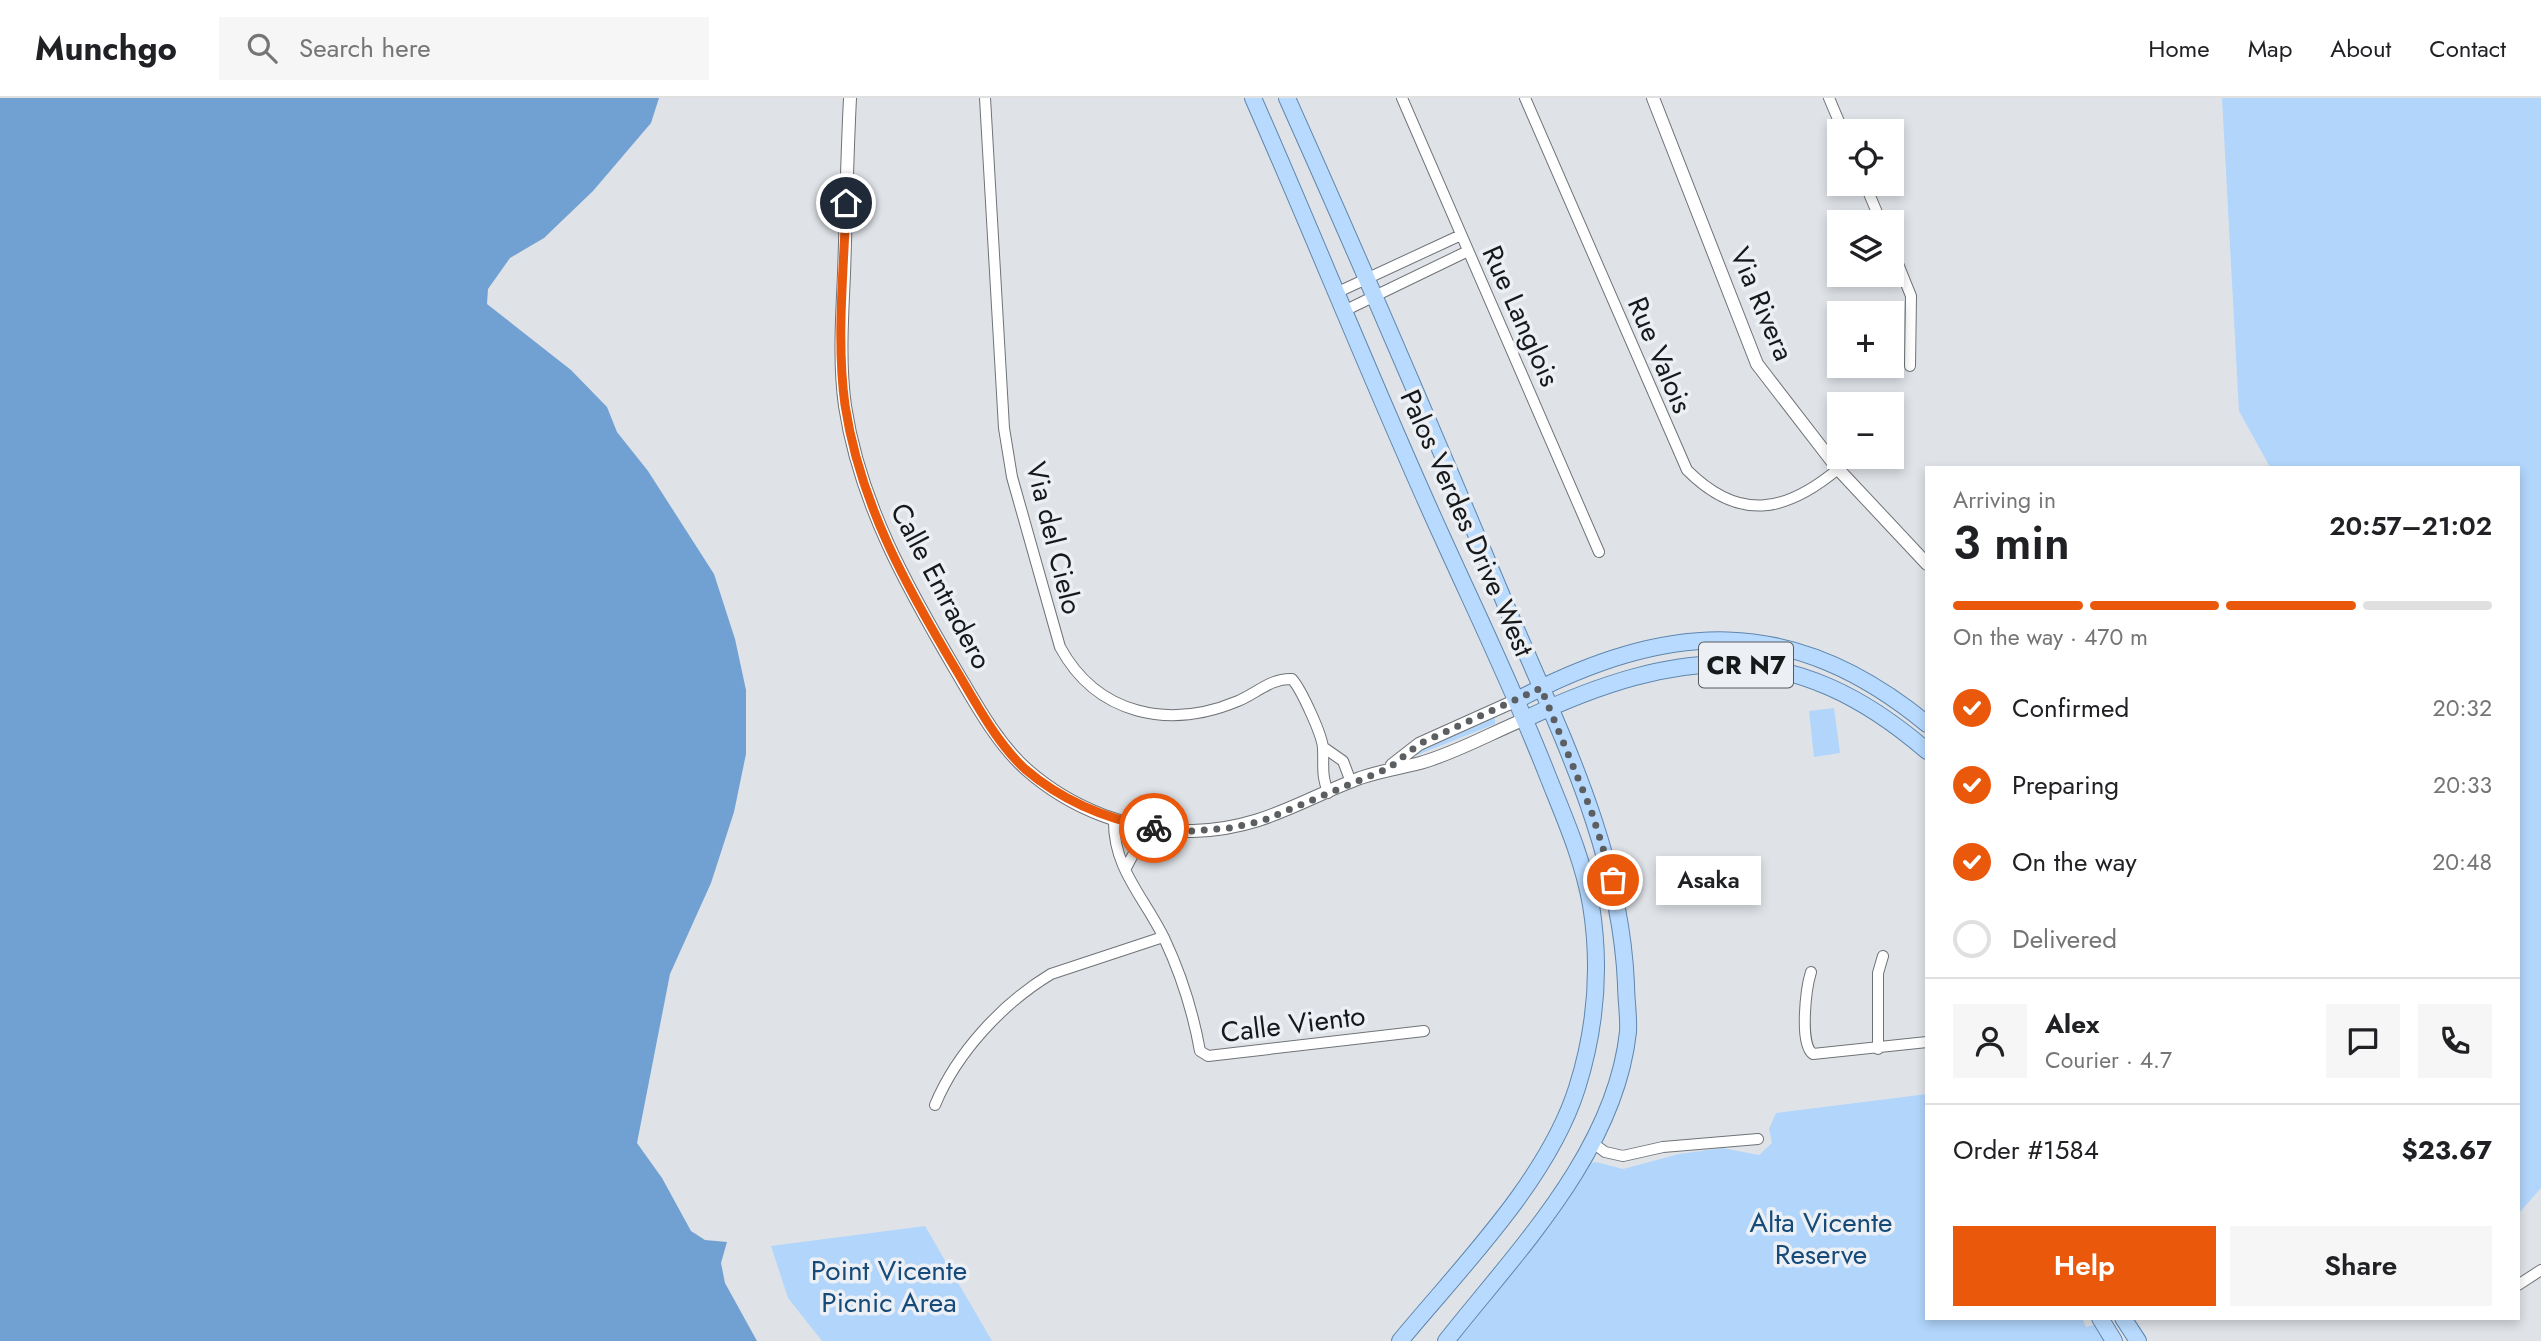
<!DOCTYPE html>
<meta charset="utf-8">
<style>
body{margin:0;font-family:Jost,sans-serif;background:#f6f6f6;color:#202124;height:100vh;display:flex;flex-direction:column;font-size:26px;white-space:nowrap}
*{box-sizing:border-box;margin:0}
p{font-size:23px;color:#757577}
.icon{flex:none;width:38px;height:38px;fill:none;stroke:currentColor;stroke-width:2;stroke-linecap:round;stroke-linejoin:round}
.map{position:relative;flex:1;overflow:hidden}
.sheet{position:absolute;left:1925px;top:368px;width:595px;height:854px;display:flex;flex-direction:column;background:#fff;border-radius:0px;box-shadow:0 4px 10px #0003}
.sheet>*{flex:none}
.buttons{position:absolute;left:1827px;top:21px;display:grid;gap:14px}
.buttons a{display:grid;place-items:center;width:77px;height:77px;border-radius:0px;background:#fff;box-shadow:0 4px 10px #0003;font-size:35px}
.pin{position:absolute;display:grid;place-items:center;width:60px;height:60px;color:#fff;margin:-30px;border:4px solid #fff;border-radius:50%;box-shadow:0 2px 7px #0007}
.courier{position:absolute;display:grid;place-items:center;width:70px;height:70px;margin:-35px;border:5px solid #ea580c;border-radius:50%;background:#fff;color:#222;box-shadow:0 2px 9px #0007}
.bubble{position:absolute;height:49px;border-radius:0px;background:#fff;box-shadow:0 4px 10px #0003;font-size:23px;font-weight:600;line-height:49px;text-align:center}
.headline em{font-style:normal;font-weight:600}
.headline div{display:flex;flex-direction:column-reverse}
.headline{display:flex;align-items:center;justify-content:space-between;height:119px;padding:0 28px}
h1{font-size:46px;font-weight:600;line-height:52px}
.bar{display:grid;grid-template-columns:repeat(4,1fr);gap:10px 7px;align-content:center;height:84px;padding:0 28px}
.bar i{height:9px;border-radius:5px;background:#e0e0e0}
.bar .selected{background:#ea580c}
.bar p{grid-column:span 4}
.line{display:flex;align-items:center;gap:18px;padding:0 28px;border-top:2px solid #e0e0e0}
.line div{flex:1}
.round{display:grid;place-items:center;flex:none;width:74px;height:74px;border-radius:0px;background:#f6f6f6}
ol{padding:0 28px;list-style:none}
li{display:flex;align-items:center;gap:21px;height:77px}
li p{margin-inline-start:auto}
li .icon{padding:7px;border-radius:50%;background:#ea580c;color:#fff;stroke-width:4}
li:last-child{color:#757577}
li i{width:38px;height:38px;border:4px solid #e0e0e0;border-radius:50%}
.button{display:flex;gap:14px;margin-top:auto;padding:14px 28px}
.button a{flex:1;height:80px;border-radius:0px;background:#ea580c;color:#fff;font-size:28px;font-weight:600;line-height:80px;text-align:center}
.button a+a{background:#f6f6f6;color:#202124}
header{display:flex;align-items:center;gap:42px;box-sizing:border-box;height:98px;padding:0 35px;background:#fff;border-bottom:2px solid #e0e0e0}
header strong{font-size:33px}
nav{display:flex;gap:38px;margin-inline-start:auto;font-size:24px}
.search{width:490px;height:63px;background:#f6f6f6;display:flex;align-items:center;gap:18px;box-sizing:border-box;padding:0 24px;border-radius:0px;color:#757577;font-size:26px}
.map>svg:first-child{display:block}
.green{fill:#b1d5fb}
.water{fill:#71a1d2}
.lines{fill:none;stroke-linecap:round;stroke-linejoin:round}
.minor-casing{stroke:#6f7377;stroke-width:12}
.tertiary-casing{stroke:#6f7377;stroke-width:14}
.primary-casing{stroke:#6086ad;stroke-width:18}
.minor{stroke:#fff;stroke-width:10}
.tertiary{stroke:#fff;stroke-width:12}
.primary{stroke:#b8dafe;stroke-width:16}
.done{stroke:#5c5f61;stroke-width:7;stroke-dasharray:0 12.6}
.route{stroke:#ea580c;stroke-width:9}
.labels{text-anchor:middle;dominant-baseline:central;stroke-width:7;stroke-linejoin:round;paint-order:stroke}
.shield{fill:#ecf0f5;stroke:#56595b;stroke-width:2}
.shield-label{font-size:26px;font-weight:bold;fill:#161819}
.street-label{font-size:28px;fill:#161819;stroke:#ecf0f5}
.park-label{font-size:28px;fill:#164a79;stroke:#ecf0f5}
</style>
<header>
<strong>Munchgo</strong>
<div class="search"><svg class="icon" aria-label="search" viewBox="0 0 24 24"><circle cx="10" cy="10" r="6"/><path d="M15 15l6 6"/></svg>Search here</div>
<nav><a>Home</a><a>Map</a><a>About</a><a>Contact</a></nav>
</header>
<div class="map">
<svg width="2541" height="1243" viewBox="0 0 2541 1243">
<rect width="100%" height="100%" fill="#dfe3e8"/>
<path class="green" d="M2222,0H2541V1090L2519,1115L2518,369H2270L2239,313Z
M1834,610L1840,655L1814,659L1809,613Z
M1495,618V626L1407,661L1406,659Z
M1927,996V1220H2082L2086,1229L2094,1227L2104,1243H1455L1590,1065L1596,1064L1623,1071L1679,1056L1722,1050L1759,1057L1772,1045L1769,1031L1776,1015Z
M925,1128L992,1243H822L788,1200L771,1148Z"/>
<path class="water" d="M0,0H659L651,25L593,93L544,140L510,160L488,191L487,206L571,272L607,309L617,334L648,373L714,476L735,541L746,592V656L734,714L711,785L670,876L637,1045L662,1080L691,1133L705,1142L727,1144L721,1165L725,1185L757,1243H0Z"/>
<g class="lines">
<g class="minor-casing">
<path id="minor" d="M985,0L1004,330L1012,379L1060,549C1097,617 1169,632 1238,603C1257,595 1271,580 1292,581C1301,591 1323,638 1323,651C1324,672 1321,673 1328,695
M1402,0L1599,454
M1525,0L1687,372C1739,424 1785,415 1838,371
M1829,0L1843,33
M1865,86L1881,124
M1892,151L1911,198L1910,268
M1338,194L1461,137
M1346,212L1468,153
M1323,649L1343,663L1351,684
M1114,722C1113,770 1144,799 1164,840C1181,876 1193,914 1200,953L1208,958L1424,933
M1126,770L1135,753L1139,728
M1811,874C1806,890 1799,946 1813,956L1927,944
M1878,951V875L1883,858
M935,1007C957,954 1003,905 1051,876L1163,839
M1593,1045L1605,1054L1623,1058L1663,1049L1758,1041
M2518,1187L2541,1172"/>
</g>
<g class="tertiary-casing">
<path id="tertiary" d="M850,0C847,59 846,118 844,176C842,220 839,265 845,308C860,406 907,489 957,574C976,606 997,645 1026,671C1071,711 1133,735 1193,733C1262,731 1299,703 1360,680C1380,673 1400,670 1420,665C1456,655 1491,635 1525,621
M1653,0L1757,266L1838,371L1927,466
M1392,667L1419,646L1517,602"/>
</g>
<g class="primary-casing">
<path id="primary" d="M1253,0C1318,147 1377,297 1444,443C1479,520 1516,597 1547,676C1564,719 1583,761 1591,807C1601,869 1596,930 1577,990C1548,1082 1461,1169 1400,1243
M1287,0C1360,163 1430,326 1499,491C1552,619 1620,745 1626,886C1626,902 1629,919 1628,934C1615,1054 1517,1153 1446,1243
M1517,602C1668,523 1791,514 1927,626
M1525,621C1678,549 1793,537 1927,653
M2100,1220L2114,1243
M2123,1220L2138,1243"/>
</g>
<use href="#minor" class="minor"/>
<use href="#tertiary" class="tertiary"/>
<use href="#primary" class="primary"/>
</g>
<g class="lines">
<path class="done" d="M1154,730L1191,733L1230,730L1262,723L1389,670L1419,646L1541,590L1591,712L1613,782"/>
<path class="route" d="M846,105C844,172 836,241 845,307C860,406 907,490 958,575C977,607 997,645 1025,671C1062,703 1106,721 1154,730"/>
</g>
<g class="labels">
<rect class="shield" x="1699" y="544.5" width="94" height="45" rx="5"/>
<g class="shield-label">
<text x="1746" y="567">CR N7</text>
</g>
<g class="street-label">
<text transform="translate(1762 206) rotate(67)">Via Rivera</text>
<text transform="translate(1521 218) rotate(66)">Rue Langlois</text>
<text transform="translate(1660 257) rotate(67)">Rue Valois</text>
<text transform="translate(1467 425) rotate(66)">Palos Verdes Drive West</text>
<text transform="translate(1054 440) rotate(76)">Via del Cielo</text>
<text transform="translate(941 488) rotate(62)">Calle Entradero</text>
<text transform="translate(1293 926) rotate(-7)">Calle Viento</text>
</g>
<g class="park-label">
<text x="1821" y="1124">Alta Vicente<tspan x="1821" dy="32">Reserve</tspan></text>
<text x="889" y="1172">Point Vicente<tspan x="889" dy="32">Picnic Area</tspan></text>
</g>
</g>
</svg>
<div class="buttons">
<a><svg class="icon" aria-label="locate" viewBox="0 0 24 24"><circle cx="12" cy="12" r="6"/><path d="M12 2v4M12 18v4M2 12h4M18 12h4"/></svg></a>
<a><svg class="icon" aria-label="layers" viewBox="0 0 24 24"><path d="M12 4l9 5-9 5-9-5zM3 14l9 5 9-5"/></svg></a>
<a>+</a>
<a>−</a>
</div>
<div class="pin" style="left:1613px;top:782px;background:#ea580c"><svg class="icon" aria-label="bag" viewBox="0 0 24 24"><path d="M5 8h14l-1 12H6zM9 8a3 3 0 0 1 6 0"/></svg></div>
<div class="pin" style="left:846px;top:105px;background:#1f2937"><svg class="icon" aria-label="home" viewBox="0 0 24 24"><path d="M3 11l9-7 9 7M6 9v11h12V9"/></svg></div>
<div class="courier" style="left:1154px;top:730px"><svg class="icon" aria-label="bike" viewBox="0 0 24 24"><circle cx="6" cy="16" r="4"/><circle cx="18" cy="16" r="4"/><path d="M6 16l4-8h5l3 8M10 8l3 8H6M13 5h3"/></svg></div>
<div class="bubble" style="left:1656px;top:758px;width:105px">Asaka</div>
<section class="sheet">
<div class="headline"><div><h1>3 min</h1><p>Arriving in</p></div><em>20:57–21:02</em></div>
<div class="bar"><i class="selected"></i><i class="selected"></i><i class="selected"></i><i></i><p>On the way · 470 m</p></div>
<ol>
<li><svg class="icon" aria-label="check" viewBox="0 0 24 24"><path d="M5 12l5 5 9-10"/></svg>Confirmed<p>20:32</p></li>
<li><svg class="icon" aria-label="check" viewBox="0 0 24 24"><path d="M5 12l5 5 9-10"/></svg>Preparing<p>20:33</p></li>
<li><svg class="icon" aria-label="check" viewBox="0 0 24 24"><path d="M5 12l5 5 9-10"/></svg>On the way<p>20:48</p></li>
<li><i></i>Delivered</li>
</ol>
<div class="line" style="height:126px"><a class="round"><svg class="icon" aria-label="person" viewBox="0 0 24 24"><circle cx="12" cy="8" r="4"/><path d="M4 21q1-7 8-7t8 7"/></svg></a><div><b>Alex</b><p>Courier · 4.7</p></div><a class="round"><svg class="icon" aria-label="chat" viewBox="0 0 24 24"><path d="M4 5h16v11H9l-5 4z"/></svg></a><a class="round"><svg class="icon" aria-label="phone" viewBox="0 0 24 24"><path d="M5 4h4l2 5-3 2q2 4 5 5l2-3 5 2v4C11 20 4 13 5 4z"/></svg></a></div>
<div class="line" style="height:91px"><div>Order #1584</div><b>$23.67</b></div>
<div class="button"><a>Help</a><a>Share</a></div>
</section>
</div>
